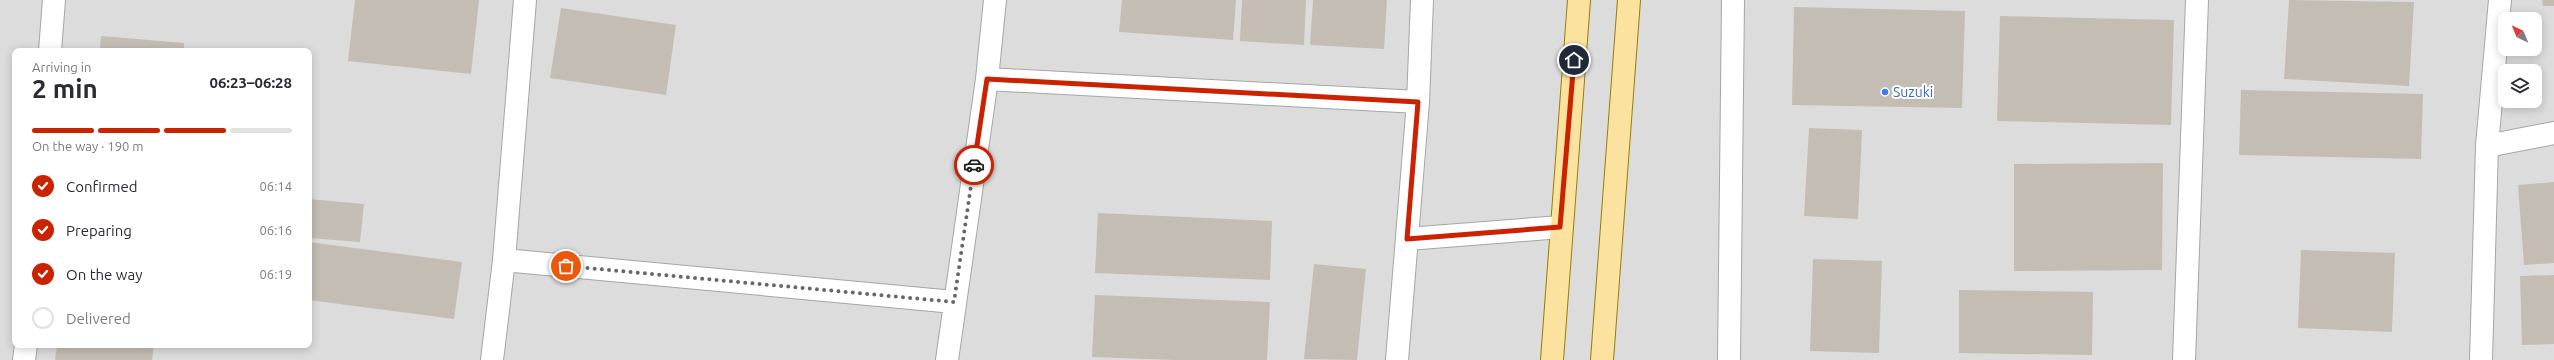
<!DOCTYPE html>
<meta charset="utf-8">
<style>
body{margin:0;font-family:Ubuntu,sans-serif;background:#f7f7f7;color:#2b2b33;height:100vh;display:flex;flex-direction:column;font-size:15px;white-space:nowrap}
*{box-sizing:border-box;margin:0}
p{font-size:13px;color:#7c7c81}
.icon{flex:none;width:22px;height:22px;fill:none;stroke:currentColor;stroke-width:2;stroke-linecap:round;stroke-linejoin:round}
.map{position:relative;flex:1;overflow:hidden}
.details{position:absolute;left:12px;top:48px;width:300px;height:300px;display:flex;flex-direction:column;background:#fff;border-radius:8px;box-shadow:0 2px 10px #0003}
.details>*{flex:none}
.needle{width:26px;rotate:316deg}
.controls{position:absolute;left:2498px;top:12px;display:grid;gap:8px}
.controls a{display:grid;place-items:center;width:44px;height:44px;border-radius:8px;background:#fff;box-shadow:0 2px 10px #0003;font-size:20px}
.pin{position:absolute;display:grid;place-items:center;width:34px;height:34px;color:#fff;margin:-17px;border:2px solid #fff;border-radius:50%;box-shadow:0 1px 4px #0007}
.courier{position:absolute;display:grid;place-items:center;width:40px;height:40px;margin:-20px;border:3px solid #cb2202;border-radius:50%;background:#fff;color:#222;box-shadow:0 1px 5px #0007}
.overview em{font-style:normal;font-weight:600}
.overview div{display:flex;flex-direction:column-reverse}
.overview{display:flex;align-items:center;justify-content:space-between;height:68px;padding:0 20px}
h1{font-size:26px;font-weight:600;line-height:30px}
.bar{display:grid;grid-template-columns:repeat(4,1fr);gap:6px 4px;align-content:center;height:48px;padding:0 20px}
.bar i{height:5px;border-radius:3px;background:#e1e1e2}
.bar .current{background:#cb2202}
.bar p{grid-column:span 4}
ol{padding:0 20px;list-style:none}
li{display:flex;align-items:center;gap:12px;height:44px}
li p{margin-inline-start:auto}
li .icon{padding:4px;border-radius:50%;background:#cb2202;color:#fff;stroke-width:4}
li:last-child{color:#7c7c81}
li i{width:22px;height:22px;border:2px solid #e1e1e2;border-radius:50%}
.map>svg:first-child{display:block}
.residential{fill:#dddcdc;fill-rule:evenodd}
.building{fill:#c4bdb4}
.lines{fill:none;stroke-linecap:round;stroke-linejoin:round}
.minor-casing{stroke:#a6a6a6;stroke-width:24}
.major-casing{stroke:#987e02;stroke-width:24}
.minor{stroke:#fff;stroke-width:22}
.major{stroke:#fbe29f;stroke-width:22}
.done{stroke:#686764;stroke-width:4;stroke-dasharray:0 7.2}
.route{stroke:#cb2202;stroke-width:5}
.shop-dot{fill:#3f7fe0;stroke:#fff;stroke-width:1.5}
.labels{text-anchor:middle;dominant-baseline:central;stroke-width:4;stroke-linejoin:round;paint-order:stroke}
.shop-label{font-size:14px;fill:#366cbe;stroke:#fff;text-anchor:start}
</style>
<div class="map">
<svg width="2554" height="360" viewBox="0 0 2554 360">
<rect width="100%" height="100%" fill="#efeee5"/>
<path class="residential" d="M0,0H2554V360H0ZM2505,19H2535V49H2505ZM15,51H309V345H15ZM2505,71H2535V101H2505Z"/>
<path class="building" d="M355,0H479L471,74L348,61Z
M1122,0H1236L1233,40L1119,32Z
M1242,0H1306L1304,45L1240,41Z
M1313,0H1387L1384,49L1310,45Z
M2289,0L2414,2L2409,86L2284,79Z
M2542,0H2554V6H2543Z
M1794,7L1965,11L1962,108L1792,105Z
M561,8L676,25L666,95L550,78Z
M2000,16L2174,20L2171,125L1997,121Z
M101,36L184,43V51H100Z
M2241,90L2423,94L2421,159L2239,155Z
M1809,128L1862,130L1858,219L1804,216Z
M2163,163L2162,270L2014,271V164Z
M2554,182V263L2524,265L2518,185Z
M309,199L364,204L360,242L309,238Z
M1098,213L1272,221L1270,280L1095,273Z
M309,242L462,262L454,319L309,300Z
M2301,250L2395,253L2392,332L2298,328Z
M1813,259L1882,261L1879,353L1810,351Z
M1314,264L1366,269L1357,360L1304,359Z
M2554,275V344L2522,345L2520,276Z
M1959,290L2093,292L2092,355L1959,353Z
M1095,295L1270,302L1267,360H1175L1092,357Z
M57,345H154L152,360H55Z"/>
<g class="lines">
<g class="minor-casing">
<path id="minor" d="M50,51L54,0
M987,79L1418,102
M2487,146L2554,133
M1407,239L1561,227
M504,260L954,302
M24,360L26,345
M492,360L504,260L525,0
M947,360L987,79L995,0
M1397,360L1418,102L1422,0
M1729,360L1733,0
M2184,360L2197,0
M2481,360L2487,146L2500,0"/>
</g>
<g class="major-casing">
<path id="major" d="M1552,360L1579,0
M1602,360L1629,0"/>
</g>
<use href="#minor" class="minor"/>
<use href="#major" class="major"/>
</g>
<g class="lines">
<path class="done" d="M566,266L954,302L974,165"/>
<path class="route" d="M974,165L987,79L1418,102L1407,239L1560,227L1574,60"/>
</g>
<circle class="shop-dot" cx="1885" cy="92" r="4"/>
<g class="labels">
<g class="shop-label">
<text x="1893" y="92">Suzuki</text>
</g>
</g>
</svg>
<div class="controls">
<a><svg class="needle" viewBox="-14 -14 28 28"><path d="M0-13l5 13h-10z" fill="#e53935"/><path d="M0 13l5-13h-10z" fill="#7c7c81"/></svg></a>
<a><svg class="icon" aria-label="layers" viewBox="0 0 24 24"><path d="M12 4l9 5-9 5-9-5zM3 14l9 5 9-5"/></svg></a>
</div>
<div class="pin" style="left:566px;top:266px;background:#ea580c"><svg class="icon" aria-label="bag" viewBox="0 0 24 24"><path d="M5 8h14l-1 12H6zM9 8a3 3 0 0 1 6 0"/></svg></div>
<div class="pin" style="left:1574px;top:60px;background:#1f2937"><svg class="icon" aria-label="home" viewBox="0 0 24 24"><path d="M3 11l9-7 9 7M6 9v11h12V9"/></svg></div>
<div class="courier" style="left:974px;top:165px"><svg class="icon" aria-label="car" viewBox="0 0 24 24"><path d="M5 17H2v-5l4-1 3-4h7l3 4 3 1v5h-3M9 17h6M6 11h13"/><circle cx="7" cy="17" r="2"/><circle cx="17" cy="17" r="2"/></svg></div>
<section class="details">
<div class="overview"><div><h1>2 min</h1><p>Arriving in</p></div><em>06:23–06:28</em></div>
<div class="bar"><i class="current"></i><i class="current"></i><i class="current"></i><i></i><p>On the way · 190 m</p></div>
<ol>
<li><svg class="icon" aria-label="check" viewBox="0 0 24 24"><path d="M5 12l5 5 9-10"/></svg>Confirmed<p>06:14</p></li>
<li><svg class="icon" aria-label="check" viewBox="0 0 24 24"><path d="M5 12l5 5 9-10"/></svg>Preparing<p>06:16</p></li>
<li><svg class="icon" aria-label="check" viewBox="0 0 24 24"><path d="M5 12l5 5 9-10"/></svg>On the way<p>06:19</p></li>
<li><i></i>Delivered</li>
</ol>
</section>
</div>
